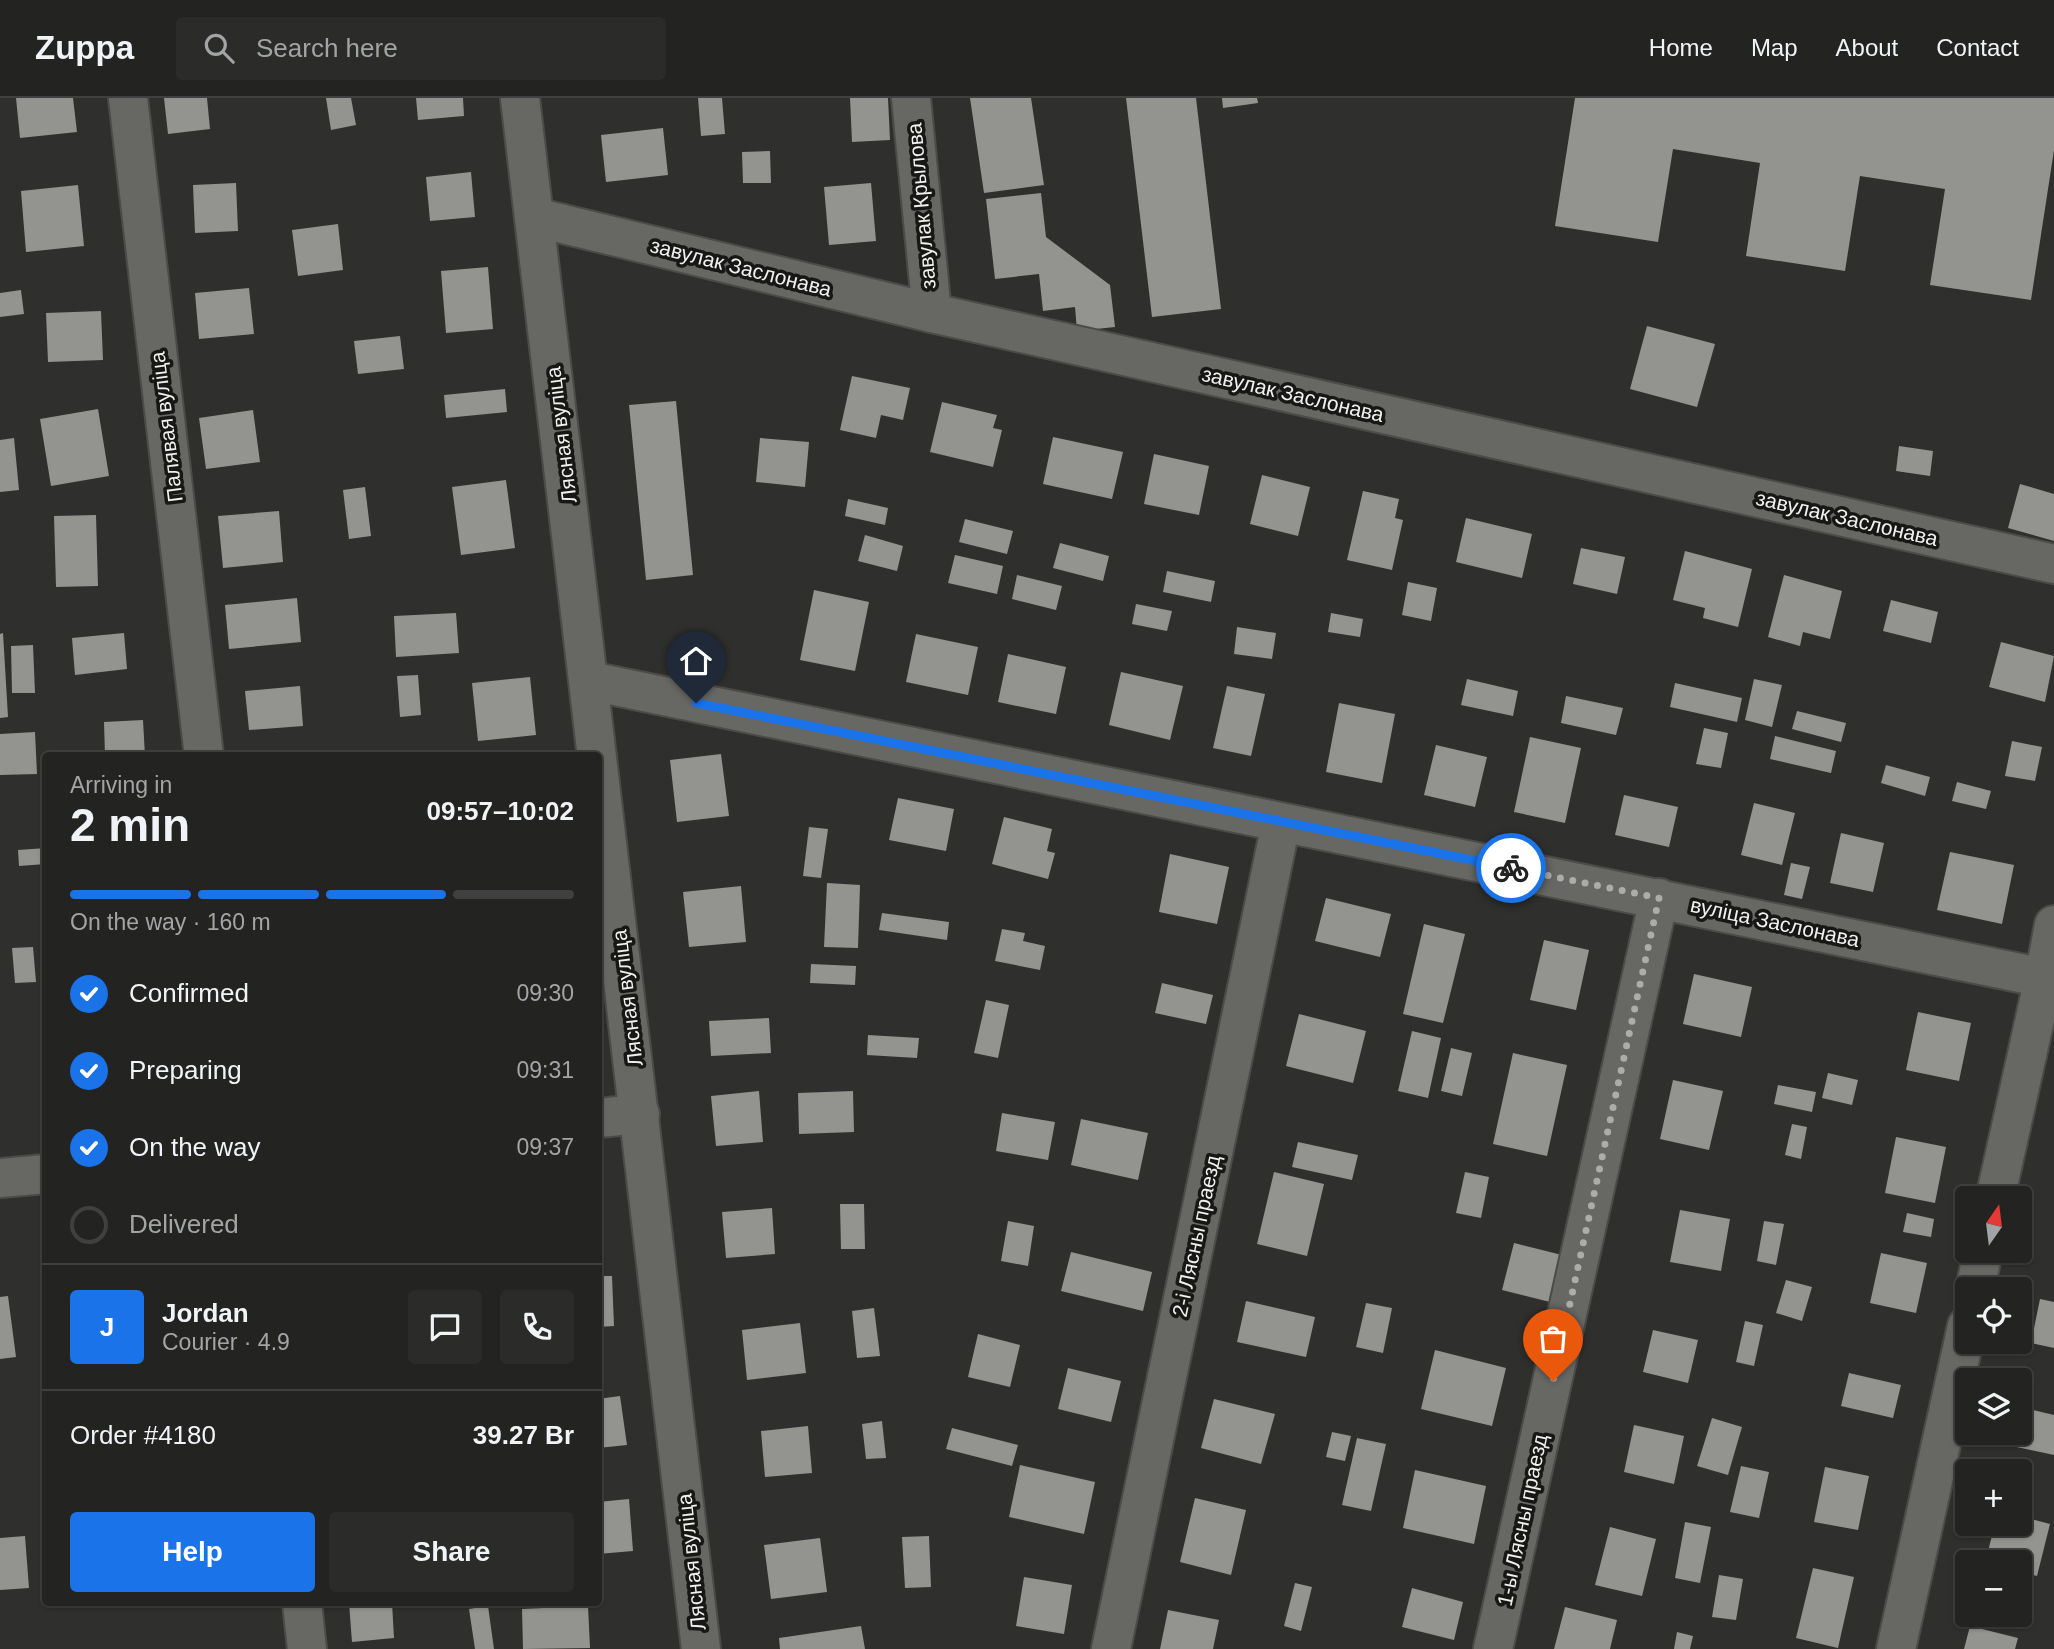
<!DOCTYPE html>
<meta charset="utf-8">
<style>
body{margin:0;font-family:Helvetica,sans-serif;background:#2b2b2a;color:#f1f3f6;height:100vh;display:flex;flex-direction:column;font-size:26px;white-space:nowrap}
*{box-sizing:border-box;margin:0}
p{font-size:23px;color:#a3a4a5}
.icon{flex:none;width:38px;height:38px;fill:none;stroke:currentColor;stroke-width:2;stroke-linecap:round;stroke-linejoin:round}
.map{position:relative;flex:1;overflow:hidden}
.side{position:absolute;left:42px;top:654px;width:560px;height:854px;display:flex;flex-direction:column;background:#232322;border-radius:7px;box-shadow:0 2px 5px #0004,0 0 0 2px #404040}
.side>*{flex:none}
.needle{width:46px;rotate:14deg}
.fabs{position:absolute;left:1955px;top:1088px;display:grid;gap:14px}
.fabs a{display:grid;place-items:center;width:77px;height:77px;border-radius:7px;background:#232322;box-shadow:0 2px 5px #0004,0 0 0 2px #404040;font-size:35px}
.pin{position:absolute;display:grid;place-items:center;width:60px;height:60px;color:#fff;margin:-72px -30px;border-radius:50% 50% 50% 0;rotate:-45deg;box-shadow:0 0 7px #0007}
.pin .icon{rotate:45deg}
.courier{position:absolute;display:grid;place-items:center;width:70px;height:70px;margin:-35px;border:5px solid #1a73e8;border-radius:50%;background:#fff;color:#222;box-shadow:0 2px 9px #0007}
.summary em{font-style:normal;font-weight:800}
.summary div{display:flex;flex-direction:column-reverse}
.summary{display:flex;align-items:center;justify-content:space-between;height:119px;padding:0 28px}
h1{font-size:46px;font-weight:800;line-height:52px}
.bar{display:grid;grid-template-columns:repeat(4,1fr);gap:10px 7px;align-content:center;height:84px;padding:0 28px}
.bar i{height:9px;border-radius:5px;background:#404040}
.bar .active{background:#1a73e8}
.bar p{grid-column:span 4}
.line{display:flex;align-items:center;gap:18px;padding:0 28px;border-top:2px solid #404040}
.line div{flex:1}
.round{display:grid;place-items:center;flex:none;width:74px;height:74px;border-radius:7px;background:#2b2b2a}
ol{padding:0 28px;list-style:none}
li{display:flex;align-items:center;gap:21px;height:77px}
li p{margin-inline-start:auto}
li .icon{padding:7px;border-radius:50%;background:#1a73e8;color:#fff;stroke-width:4}
li:last-child{color:#a3a4a5}
li i{width:38px;height:38px;border:4px solid #404040;border-radius:50%}
.primary-button{display:flex;gap:14px;margin-top:auto;padding:14px 28px}
.primary-button a{flex:1;height:80px;border-radius:7px;background:#1a73e8;color:#fff;font-size:28px;font-weight:800;line-height:80px;text-align:center}
.primary-button a+a{background:#2b2b2a;color:#f1f3f6}
header{display:flex;align-items:center;gap:42px;box-sizing:border-box;height:98px;padding:0 35px;background:#232322;border-bottom:2px solid #404040}
header strong{font-size:33px}
nav{display:flex;gap:38px;margin-inline-start:auto;font-size:24px}
.search{width:490px;height:63px;background:#2b2b2a;display:flex;align-items:center;gap:18px;box-sizing:border-box;padding:0 24px;border-radius:7px;color:#a3a4a5;font-size:26px}
.map>svg:first-child{display:block}
.building{fill:#939390}
.lines{fill:none;stroke-linecap:round;stroke-linejoin:round}
.minor-casing{stroke:#4b4b49;stroke-width:42}
.tertiary-casing{stroke:#4b4b49;stroke-width:42}
.secondary-casing{stroke:#4b4b49;stroke-width:42}
.minor{stroke:#676764;stroke-width:38}
.tertiary{stroke:#676764;stroke-width:38}
.secondary{stroke:#676764;stroke-width:38}
.done{stroke:#acacaa;stroke-width:7;stroke-dasharray:0 12.6}
.route{stroke:#1a73e8;stroke-width:9}
.labels{text-anchor:middle;dominant-baseline:central;stroke-width:7;stroke-linejoin:round;paint-order:stroke}
.street-label{font-size:21px;fill:#f0f0ee;stroke:#171716}
</style>
<header>
<strong>Zuppa</strong>
<div class="search"><svg class="icon" aria-label="search" viewBox="0 0 24 24"><circle cx="10" cy="10" r="6"/><path d="M15 15l6 6"/></svg>Search here</div>
<nav><a>Home</a><a>Map</a><a>About</a><a>Contact</a></nav>
</header>
<div class="map">
<svg width="2054" height="1551" viewBox="0 0 2054 1551">
<rect width="100%" height="100%" fill="#2f2f2d"/>
<path class="building" d="M16,0H73L77,34L20,40Z
M164,0H207L210,31L168,36Z
M326,0H351L356,27L331,32Z
M416,0H463L464,18L418,22Z
M698,0H722L725,36L701,38Z
M850,0H888L890,42L852,44Z
M970,0H1031L1044,87L984,95Z
M1126,0H1196L1221,211L1152,219Z
M1222,0H1257L1258,5L1223,10Z
M1575,0H2054V52L2031,202L1930,187L1945,91L1860,78L1845,173L1746,158L1760,65L1673,51L1658,144L1555,128Z
M663,30L668,77L606,84L601,37Z
M770,53L771,85H743L742,54Z
M471,74L475,119L430,123L426,79Z
M236,85L238,133L195,135L193,87Z
M871,85L876,143L829,147L824,89Z
M78,87L84,148L26,154L21,93Z
M1041,95L1046,139L1110,187L1115,229L1077,233L1075,209L1043,213L1039,176L995,181L986,101Z
M338,126L343,172L298,178L292,132Z
M488,169L493,231L446,235L441,173Z
M249,190L254,236L199,241L195,195Z
M21,192L24,216L0,219V195Z
M101,213L103,262L48,264L46,215Z
M1647,228L1715,246L1697,309L1630,291Z
M400,238L404,271L358,276L354,243Z
M852,278L910,290L903,322L881,317L876,340L840,332Z
M505,291L507,314L446,320L444,297Z
M676,303L693,477L646,482L629,307Z
M942,304L997,317L993,330L1002,332L993,369L930,354Z
M98,311L109,378L51,388L40,321Z
M253,312L260,364L206,371L199,320Z
M1053,339L1123,354L1112,401L1043,386Z
M14,340L19,392L0,394V342Z
M760,340L809,344L805,389L756,384Z
M1899,348L1933,353L1930,378L1896,373Z
M1154,356L1209,368L1199,417L1144,406Z
M1262,377L1310,389L1298,438L1250,426Z
M506,382L515,450L461,457L452,389Z
M2020,386L2054,396V443L2008,430Z
M365,389L371,438L349,441L343,392Z
M1363,393L1399,401L1395,420L1403,422L1392,472L1347,462Z
M848,401L888,410L885,427L845,418Z
M279,413L283,464L223,470L218,418Z
M96,417L98,488L56,489L54,418Z
M1466,420L1532,436L1522,480L1456,464Z
M965,421L1013,433L1007,456L959,444Z
M865,437L903,448L897,473L858,463Z
M1060,445L1109,458L1103,483L1053,470Z
M1581,450L1625,459L1617,496L1573,486Z
M1685,453L1752,471L1738,529L1703,520L1705,510L1673,502Z
M955,457L1003,468L997,496L948,485Z
M1167,473L1215,483L1211,504L1163,494Z
M1017,477L1062,488L1056,512L1012,501Z
M1784,477L1842,493L1830,541L1803,534L1800,548L1768,539Z
M1408,484L1437,490L1431,523L1402,517Z
M814,492L869,504L855,573L800,562Z
M297,500L301,544L229,551L225,507Z
M1891,502L1938,514L1931,545L1883,533Z
M1136,506L1172,513L1167,533L1132,526Z
M456,515L459,555L396,559L394,518Z
M1331,515L1363,521L1360,539L1328,534Z
M1237,529L1276,535L1272,561L1234,556Z
M3,535L8,619L0,620V536Z
M124,535L127,571L75,577L72,540Z
M916,536L978,549L968,597L906,584Z
M2001,544L2054,558L2045,604L1989,589Z
M33,547L35,595H12L11,548Z
M1008,556L1066,569L1056,616L998,604Z
M1121,574L1183,588L1170,642L1109,627Z
M418,577L421,617L400,619L397,578Z
M530,579L536,637L478,643L472,585Z
M1467,581L1518,593L1513,618L1461,607Z
M1754,581L1782,587L1772,629L1745,622Z
M1675,585L1742,600L1737,624L1670,609Z
M300,588L303,628L249,632L245,593Z
M1227,588L1265,596L1251,658L1213,650Z
M1566,598L1623,610L1616,637L1561,625Z
M1339,605L1395,616L1382,685L1326,674Z
M1797,613L1846,625L1841,644L1792,631Z
M143,622L145,658H105L104,624Z
M1704,630L1728,635L1721,670L1696,666Z
M35,634L37,676L0,677V636Z
M1775,638L1836,653L1831,675L1770,661Z
M1530,639L1581,650L1565,725L1514,714Z
M2012,643L2042,649L2035,683L2005,678Z
M1436,647L1487,659L1475,709L1424,697Z
M721,656L729,718L677,724L670,662Z
M1886,667L1930,679L1925,698L1881,685Z
M1957,684L1991,693L1986,711L1952,703Z
M1624,697L1678,709L1669,749L1615,737Z
M898,700L954,711L946,753L889,742Z
M1754,705L1795,715L1782,767L1741,757Z
M1004,719L1052,731L1047,753L1055,755L1048,781L992,766Z
M809,729L828,731L821,780L803,778Z
M1841,735L1884,745L1873,794L1830,785Z
M46,750V766L19,768L18,752Z
M1950,754L2014,767L2002,826L1937,812Z
M1170,756L1229,769L1217,826L1159,814Z
M1791,765L1810,769L1802,801L1784,797Z
M827,785L860,787L858,850L824,849Z
M741,788L746,844L689,849L683,794Z
M1326,800L1391,816L1380,859L1315,843Z
M882,815L949,824L947,842L879,832Z
M1424,826L1465,836L1443,925L1403,916Z
M1002,831L1025,835L1023,843L1045,848L1040,872L995,863Z
M1544,842L1589,852L1576,912L1530,902Z
M33,849L36,884L15,885L12,850Z
M811,866L856,868L855,887L810,885Z
M1694,876L1752,889L1741,939L1683,926Z
M1162,885L1213,897L1206,926L1155,915Z
M986,902L1009,907L998,960L974,955Z
M1918,914L1971,925L1959,983L1906,972Z
M1299,916L1366,933L1353,985L1286,968Z
M769,920L771,955L711,958L709,923Z
M1412,933L1441,940L1428,1000L1398,993Z
M868,937L919,940L917,960L867,957Z
M1451,950L1472,955L1462,998L1441,993Z
M1513,955L1567,967L1547,1058L1493,1046Z
M1828,975L1858,982L1852,1007L1822,1000Z
M1673,982L1723,993L1709,1052L1660,1041Z
M1778,987L1816,994L1812,1014L1774,1006Z
M759,993L763,1044L716,1048L711,998Z
M853,993L854,1034L799,1036L798,995Z
M1002,1015L1055,1024L1048,1062L996,1053Z
M1081,1021L1148,1035L1138,1082L1071,1067Z
M1792,1026L1807,1029L1801,1061L1785,1057Z
M1896,1039L1946,1049L1935,1105L1885,1095Z
M1298,1044L1358,1057L1352,1082L1292,1069Z
M1274,1074L1324,1086L1307,1158L1257,1146Z
M1465,1074L1489,1079L1481,1120L1456,1115Z
M840,1106H864L865,1151H841Z
M772,1110L775,1156L726,1160L722,1114Z
M1680,1112L1730,1121L1721,1173L1670,1164Z
M1907,1115L1934,1121L1931,1139L1903,1134Z
M1008,1123L1034,1128L1028,1168L1001,1163Z
M1764,1123L1784,1126L1776,1167L1757,1163Z
M1514,1145L1570,1159L1558,1206L1502,1192Z
M1071,1154L1152,1174L1143,1213L1061,1193Z
M1881,1155L1927,1165L1916,1215L1870,1205Z
M598,1178H612L614,1228L598,1229Z
M1786,1182L1812,1189L1802,1223L1776,1215Z
M8,1198L16,1259L0,1261V1199Z
M2040,1201L2054,1204V1250L2031,1245Z
M1246,1203L1315,1219L1306,1259L1237,1244Z
M1366,1205L1392,1210L1383,1255L1356,1249Z
M874,1210L880,1258L857,1260L852,1213Z
M1745,1223L1763,1227L1754,1268L1736,1264Z
M800,1225L806,1275L747,1282L742,1232Z
M1653,1232L1698,1242L1688,1285L1643,1274Z
M978,1236L1020,1247L1010,1289L968,1279Z
M1435,1252L1506,1270L1492,1328L1421,1311Z
M1068,1270L1121,1283L1111,1324L1058,1311Z
M1849,1275L1901,1287L1893,1320L1841,1308Z
M620,1298L627,1347L598,1350V1301Z
M1214,1301L1275,1316L1261,1366L1201,1350Z
M2021,1309L2054,1317V1357L2012,1348L2015,1335H2020Z
M1712,1320L1742,1329L1728,1377L1697,1368Z
M882,1323L886,1360L866,1361L862,1326Z
M1634,1327L1684,1338L1674,1386L1624,1374Z
M808,1328L812,1375L765,1379L761,1333Z
M952,1330L1018,1347L1012,1368L946,1351Z
M1332,1334L1351,1338L1345,1363L1326,1359Z
M1357,1340L1386,1346L1371,1413L1342,1407Z
M1020,1367L1095,1384L1084,1436L1009,1419Z
M1741,1368L1769,1374L1759,1420L1730,1414Z
M1825,1369L1869,1378L1858,1432L1814,1424Z
M1415,1372L1486,1388L1474,1446L1403,1430Z
M1195,1400L1246,1412L1231,1477L1180,1464Z
M629,1401L633,1453L598,1456V1404Z
M2020,1418L2050,1426L2037,1478L2020,1474V1465H1985L1995,1426H2020Z
M1685,1424L1711,1429L1700,1485L1675,1480Z
M1610,1429L1656,1441L1642,1498L1595,1487Z
M25,1438L29,1490L0,1492V1440Z
M929,1438L931,1489L905,1490L902,1439Z
M820,1440L827,1494L771,1501L764,1447Z
M1813,1470L1854,1479L1838,1550L1796,1540Z
M1719,1477L1743,1481L1736,1522L1712,1519Z
M1024,1479L1072,1487L1064,1536L1016,1528Z
M1295,1485L1312,1489L1301,1533L1284,1528Z
M1412,1490L1463,1504L1454,1542L1402,1529Z
M349,1505H392L394,1540L352,1544Z
M488,1508L494,1551H475L469,1511Z
M588,1508L590,1550L523,1551L522,1511Z
M1565,1509L1617,1522L1610,1551H1554Z
M1168,1512L1219,1522L1213,1551H1160Z
M861,1528L865,1551H780L779,1540Z
M1970,1528L2018,1540L2015,1551H1964Z
M1677,1534L1693,1538L1690,1551H1674Z"/>
<g class="lines">
<g class="minor-casing">
<path id="minor" d="M128,0L204,658
M911,0L932,215
M590,583L2044,880L1995,1101
M598,1020L640,1016
M0,1080L46,1076
M1975,1192L1983,1153
M302,1505L307,1551
M1111,1551L1281,725
M1493,1551L1659,800
M1896,1551L1967,1228"/>
</g>
<g class="tertiary-casing">
<path id="tertiary" d="M534,119L932,215L2054,466
M2054,827L2044,880L2054,882"/>
</g>
<g class="secondary-casing">
<path id="secondary" d="M520,0L701,1551"/>
</g>
<use href="#minor" class="minor"/>
<use href="#tertiary" class="tertiary"/>
<use href="#secondary" class="secondary"/>
</g>
<g class="lines">
<path class="done" d="M1511,770L1659,800L1553,1283"/>
<path class="route" d="M696,605L1511,770"/>
</g>
<g class="labels">
<g class="street-label">
<text transform="translate(921 108) rotate(-95)">завулак Крылова</text>
<text transform="translate(741 169) rotate(14)">завулак Заслонава</text>
<text transform="translate(1293 296) rotate(13)">завулак Заслонава</text>
<text transform="translate(166 329) rotate(-97)">Палявая вуліца</text>
<text transform="translate(561 337) rotate(-97)">Лясная вуліца</text>
<text transform="translate(1847 420) rotate(13)">завулак Заслонава</text>
<text transform="translate(1775 824) rotate(12)">вуліца Заслонава</text>
<text transform="translate(627 900) rotate(-97)">Лясная вуліца</text>
<text transform="translate(1196 1138) rotate(-78)">2-і Лясны праезд</text>
<text transform="translate(1522 1422) rotate(-78)">1-ы Лясны праезд</text>
<text transform="translate(691 1464) rotate(-96)">Лясная вуліца</text>
</g>
</g>
</svg>
<div class="fabs">
<a><svg class="needle" viewBox="-14 -14 28 28"><path d="M0-13l5 13h-10z" fill="#e53935"/><path d="M0 13l5-13h-10z" fill="#a3a4a5"/></svg></a>
<a><svg class="icon" aria-label="locate" viewBox="0 0 24 24"><circle cx="12" cy="12" r="6"/><path d="M12 2v4M12 18v4M2 12h4M18 12h4"/></svg></a>
<a><svg class="icon" aria-label="layers" viewBox="0 0 24 24"><path d="M12 4l9 5-9 5-9-5zM3 14l9 5 9-5"/></svg></a>
<a>+</a>
<a>−</a>
</div>
<div class="pin" style="left:1553px;top:1283px;background:#ea580c"><svg class="icon" aria-label="bag" viewBox="0 0 24 24"><path d="M5 8h14l-1 12H6zM9 8a3 3 0 0 1 6 0"/></svg></div>
<div class="pin" style="left:696px;top:605px;background:#1f2937"><svg class="icon" aria-label="home" viewBox="0 0 24 24"><path d="M3 11l9-7 9 7M6 9v11h12V9"/></svg></div>
<div class="courier" style="left:1511px;top:770px"><svg class="icon" aria-label="bike" viewBox="0 0 24 24"><circle cx="6" cy="16" r="4"/><circle cx="18" cy="16" r="4"/><path d="M6 16l4-8h5l3 8M10 8l3 8H6M13 5h3"/></svg></div>
<section class="side">
<div class="summary"><div><h1>2 min</h1><p>Arriving in</p></div><em>09:57–10:02</em></div>
<div class="bar"><i class="active"></i><i class="active"></i><i class="active"></i><i></i><p>On the way · 160 m</p></div>
<ol>
<li><svg class="icon" aria-label="check" viewBox="0 0 24 24"><path d="M5 12l5 5 9-10"/></svg>Confirmed<p>09:30</p></li>
<li><svg class="icon" aria-label="check" viewBox="0 0 24 24"><path d="M5 12l5 5 9-10"/></svg>Preparing<p>09:31</p></li>
<li><svg class="icon" aria-label="check" viewBox="0 0 24 24"><path d="M5 12l5 5 9-10"/></svg>On the way<p>09:37</p></li>
<li><i></i>Delivered</li>
</ol>
<div class="line" style="height:126px"><b class="round" style="background:#1a73e8;color:#fff">J</b><div><b>Jordan</b><p>Courier · 4.9</p></div><a class="round"><svg class="icon" aria-label="chat" viewBox="0 0 24 24"><path d="M4 5h16v11H9l-5 4z"/></svg></a><a class="round"><svg class="icon" aria-label="phone" viewBox="0 0 24 24"><path d="M5 4h4l2 5-3 2q2 4 5 5l2-3 5 2v4C11 20 4 13 5 4z"/></svg></a></div>
<div class="line" style="height:91px"><div>Order #4180</div><b>39.27 Br</b></div>
<div class="primary-button"><a>Help</a><a>Share</a></div>
</section>
</div>
